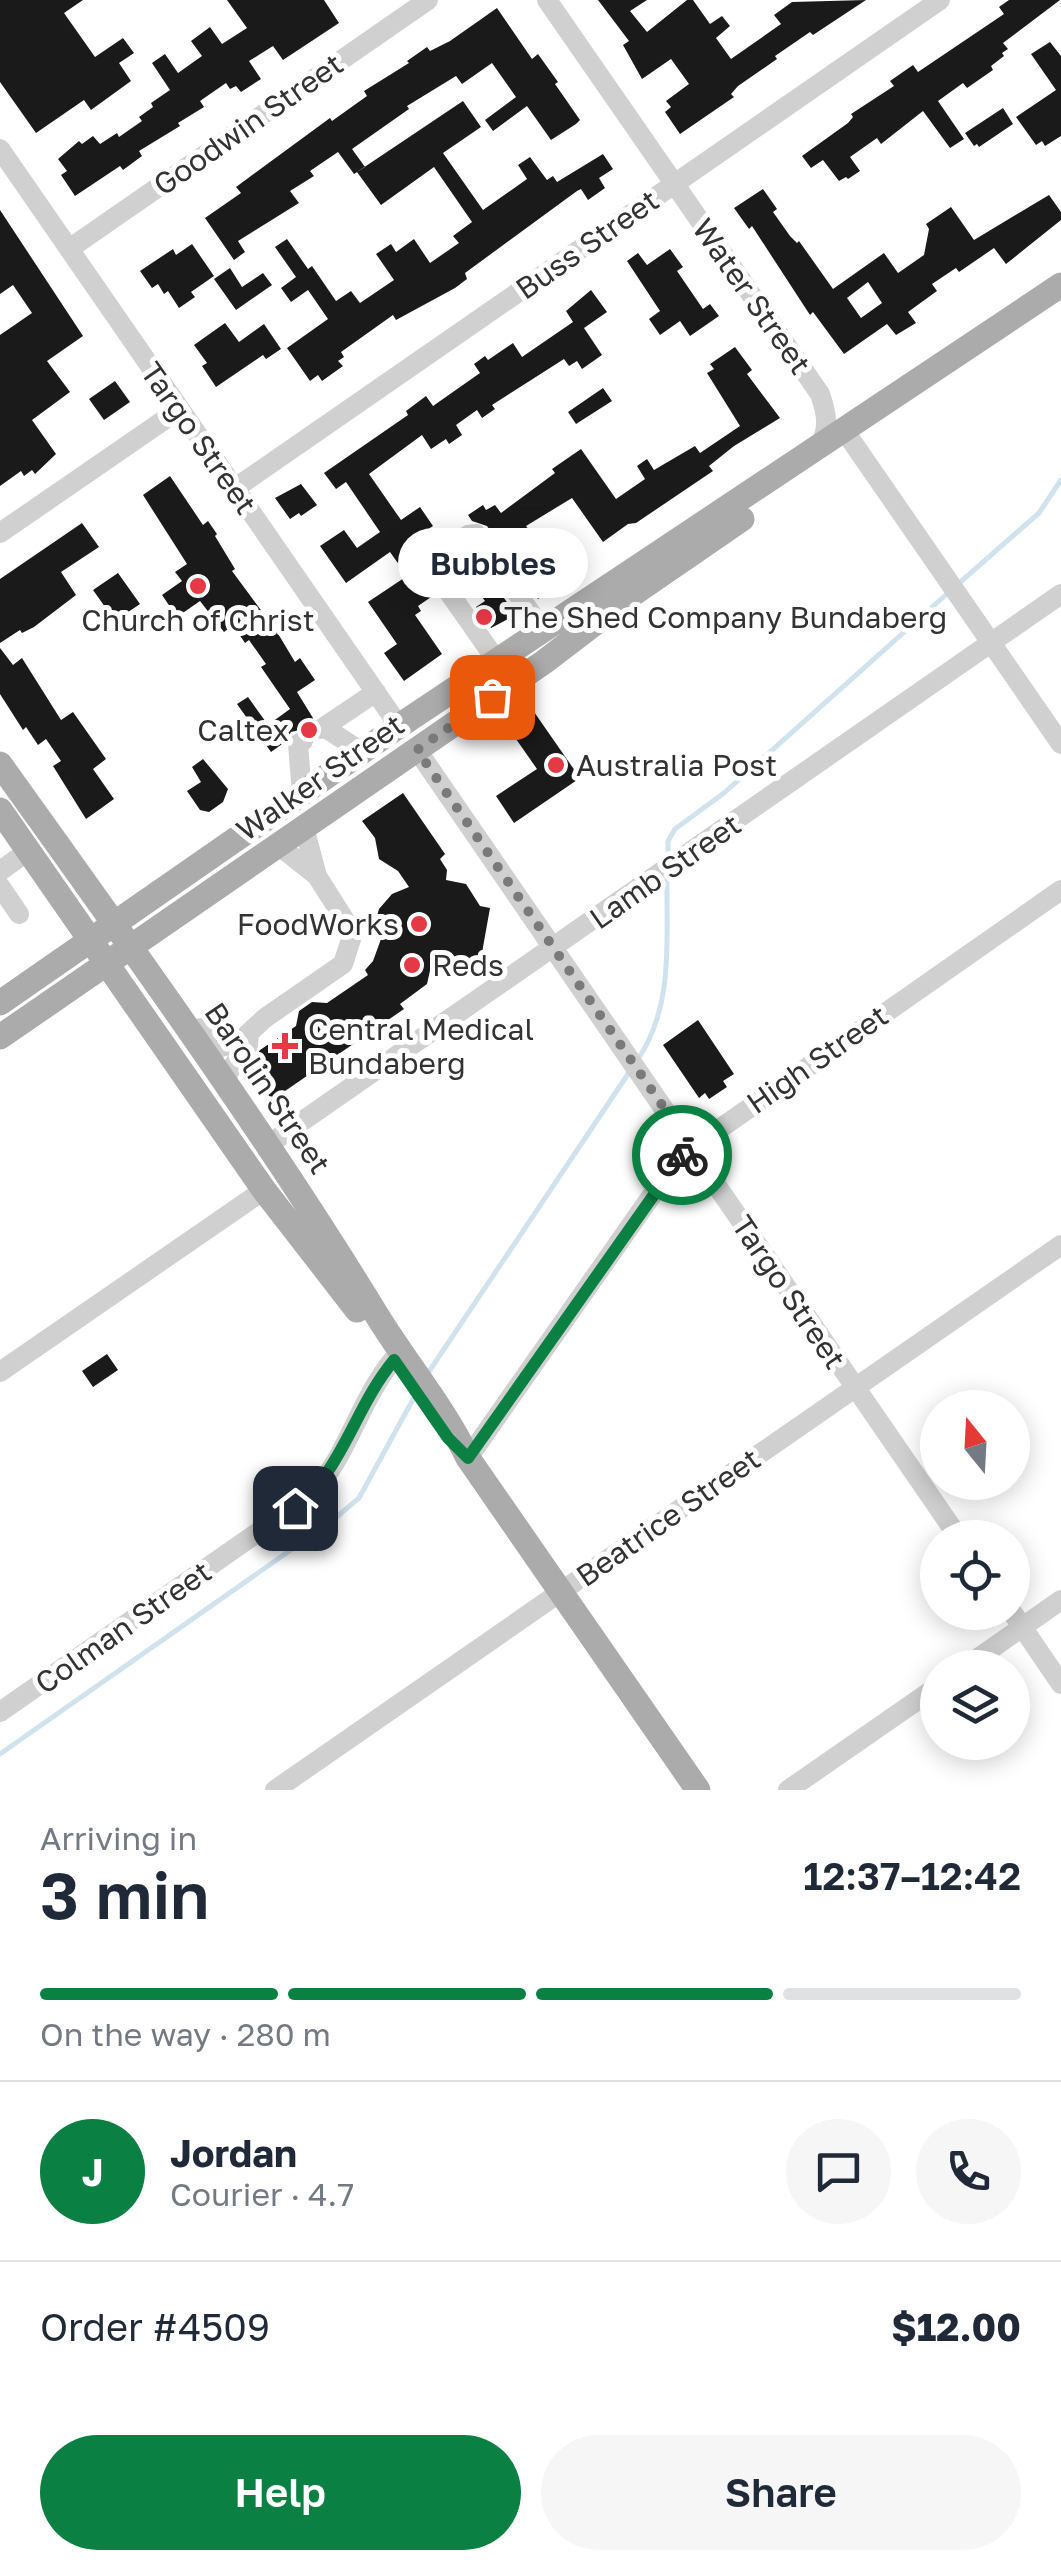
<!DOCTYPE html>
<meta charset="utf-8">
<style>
body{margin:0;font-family:"Golos Text",sans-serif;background:#f6f6f7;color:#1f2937;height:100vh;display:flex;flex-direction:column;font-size:38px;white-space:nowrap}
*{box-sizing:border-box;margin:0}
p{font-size:32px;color:#747a83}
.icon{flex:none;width:55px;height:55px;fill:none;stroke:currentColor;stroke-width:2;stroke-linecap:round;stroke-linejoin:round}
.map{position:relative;height:1790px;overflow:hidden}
.drawer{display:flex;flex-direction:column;background:#fff;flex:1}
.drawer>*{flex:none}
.needle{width:65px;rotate:342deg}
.buttons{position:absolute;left:920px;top:1390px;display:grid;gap:20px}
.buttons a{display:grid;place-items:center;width:110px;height:110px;border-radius:50%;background:#fff;box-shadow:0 5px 25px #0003;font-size:50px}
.pin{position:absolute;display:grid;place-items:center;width:85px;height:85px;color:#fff;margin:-42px;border-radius:20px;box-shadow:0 5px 15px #0006}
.courier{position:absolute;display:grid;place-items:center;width:100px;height:100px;margin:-50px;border:8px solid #0b8043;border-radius:50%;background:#fff;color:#222;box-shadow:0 2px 12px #0007}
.bubble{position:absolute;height:70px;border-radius:35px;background:#fff;box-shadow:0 5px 25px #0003;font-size:32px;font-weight:600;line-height:70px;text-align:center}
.summary em{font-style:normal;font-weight:600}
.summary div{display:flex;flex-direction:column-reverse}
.summary{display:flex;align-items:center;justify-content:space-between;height:170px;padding:0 40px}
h1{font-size:65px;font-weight:600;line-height:75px}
.bar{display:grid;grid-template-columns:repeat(4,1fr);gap:15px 10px;align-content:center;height:120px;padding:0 40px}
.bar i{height:12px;border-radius:8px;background:#e0e1e3}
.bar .current{background:#0b8043}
.bar p{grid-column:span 4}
.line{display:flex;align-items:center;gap:25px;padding:0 40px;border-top:2px solid #e0e1e3}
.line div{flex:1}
.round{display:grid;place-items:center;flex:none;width:105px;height:105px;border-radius:52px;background:#f6f6f7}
.action{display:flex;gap:20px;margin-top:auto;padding:20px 40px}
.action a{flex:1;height:115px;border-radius:60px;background:#0b8043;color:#fff;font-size:40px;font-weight:600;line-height:115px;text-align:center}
.action a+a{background:#f6f6f7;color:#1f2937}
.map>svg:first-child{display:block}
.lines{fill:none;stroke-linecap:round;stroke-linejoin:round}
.stream{stroke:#cfe2ee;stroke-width:5}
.building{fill:#1a1a1a;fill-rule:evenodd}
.minor{stroke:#d0d0d0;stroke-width:20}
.major{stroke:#ababab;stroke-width:25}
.done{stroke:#7a7a7a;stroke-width:10;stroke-dasharray:0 18}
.route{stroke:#0b8043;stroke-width:12}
.poi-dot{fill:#e63946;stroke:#fff;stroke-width:4}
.labels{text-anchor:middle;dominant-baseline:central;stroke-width:10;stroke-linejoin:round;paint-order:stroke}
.street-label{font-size:30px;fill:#333;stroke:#fff}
.poi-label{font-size:30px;fill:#333;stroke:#fff;text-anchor:start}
</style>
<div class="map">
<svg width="1061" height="1790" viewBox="0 0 1061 1790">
<rect width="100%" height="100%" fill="#fff"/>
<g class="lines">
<path class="stream" d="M957,585L1039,513L1061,480
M668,859V841L675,829L724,793L949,592
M636,1062C675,1007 666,939 667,875
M428,1373L630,1071
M0,1754L332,1521L359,1498L417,1392"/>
</g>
<path class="building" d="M0,0H83L64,13L95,57L123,38L134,53L119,63L131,81L91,110L84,100L36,133L0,82Z
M227,0H324L339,23L283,60L273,46L249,61L261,79L241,92L236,86L230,89L226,83L200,101L204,107L178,123L180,126L139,151L142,156L123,170L120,166L75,196L61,175L67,171L58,159L79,141L82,144L93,136L100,144L117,133L119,137L142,121L139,117L153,107L151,103L170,90L152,63L165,54L178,73L202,56L191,41L210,27L222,44L247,28Z
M598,0H647L630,11L647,32L687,0H693L710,24L722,16L730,26L716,38L731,59L781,24L774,15L792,2L866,0L813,35L810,32L775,56L777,59L738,86L731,94L734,97L680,134L665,112L671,107L666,101L689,84L671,59L642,79L623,45L629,41Z
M1009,0H1060L1003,43L1008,49L1002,53L1004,56L991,66L993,70L967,88L963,83L938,101L964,139L950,148L923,111L881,144L877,138L850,157L860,171L848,179L846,177L839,181L823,160L811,168L802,156L848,123L853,117L851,114L894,86L890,81L913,65L918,72L1004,14L999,7Z
M497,8L532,59L538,54L558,82L555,84L580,120L576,124L551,140L527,106L493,131L485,120L516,97L492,63L462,84L456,76L407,106L409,109L352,149L365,167L354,174L338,152L310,171L314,176L290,191L299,203L238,241L245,252L234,260L205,218L241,193L236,187L330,118L332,121L367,96L364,91L409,63L407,61L427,47L430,51L450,41Z
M1050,42L1061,56V136L1045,146L1042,141L1036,145L1016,117L1056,90L1031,54Z
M463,101L481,127L443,153L483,210L527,179L518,165L530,157L547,180L553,176L557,182L603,154L613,169L599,178L605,188L588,200L581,189L577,191L465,273L467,279L455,288L396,320L393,315L341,352L344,357L338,361L343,366L322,381L318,375L310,381L287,348L328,319L308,290L291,302L281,288L296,277L275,247L287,239L308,269L312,266L336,301L351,291L360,303L394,280L376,254L391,244L396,252L414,239L430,263L459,243L453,236L472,222L434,167L381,205L357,172Z
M1003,108L1013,124L979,147L977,144L974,146L965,133Z
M763,189L777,209L773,212L790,236L797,243L799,241L833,289L884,253L898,273L924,255L929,229L926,224L951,207L974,240L1049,195L1061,212V220L1006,264L994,248L959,272L956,268L932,284L937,291L908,312L916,323L896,335L887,324L844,354L813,312L810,315L752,226L749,229L734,208ZM868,282L882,303L861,318L847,298Z
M0,210L83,336L47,361L70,392L32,420L56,454L35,474L32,470L24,476L21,471L0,486V335L32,313L13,285L0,294Z
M192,244L214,276L191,292L195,297L179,308L168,291L164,294L158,284L152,288L140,271L173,249L176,255Z
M670,249L683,267L677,271L703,309L710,304L719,316L690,336L680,321L660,335L649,319L660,311L627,261L638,253L647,265Z
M230,268L242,287L263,273L272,285L236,310L214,279Z
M591,290L607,312L584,328L602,355L582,369L577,361L569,366L564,359L492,405L495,409L482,418L477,410L456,425L462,435L449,444L446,439L431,449L422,435L369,474L401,520L420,507L433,526L419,535L426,546L420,555L417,569L434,595L418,606L421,611L415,615L442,654L404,681L384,653L397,644L368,602L407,576L390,552L346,583L320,546L344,530L357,548L380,532L346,482L336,489L324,473L408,415L406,411L426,396L433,406L480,373L474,364L485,356L488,360L513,343L522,357L573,322L566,311Z
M225,323L239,342L264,324L281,349L266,359L263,355L216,387L202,366L207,363L194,345Z
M735,347L752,370L747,374L780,418L734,446L709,466L713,471L636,523L628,524L603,542L572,498L526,526L560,575L544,587L547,592L538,599L487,526L472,521L468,515L483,505L486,510L495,505L501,513L555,473L552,469L581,449L616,499L645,479L637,466L647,459L654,470L695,446L700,453L740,426L707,373L714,369L710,364Z
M115,381L130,402L104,420L89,399Z
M603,388L612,401L576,424L568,412Z
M170,476L203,525L208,521L217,534L215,536L235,569L232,571L263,613L265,612L295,662L300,658L315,680L297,692L313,718L307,728L291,732L285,742L271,752L237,704L248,697L268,725L290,709L261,667L266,664L249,640L245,643L233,625L224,632L200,601L177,617L162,595L182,581L175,572L187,564L143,495Z
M301,484L317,505L301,516L299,513L290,519L275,498Z
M82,523L99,547L61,572L76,595L34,627L22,633L20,630L0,643V579Z
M470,550L516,615L491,628L476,607L485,601L463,570L454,576L447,565Z
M118,573L140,604L115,621L93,590Z
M0,648L13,665L22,658L61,720L73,712L106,759L93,769L114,799L86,819L53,766L61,761L46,739L38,745L26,727L23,730L0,694Z
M532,709L580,778L514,823L496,796L537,769L507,726Z
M203,759L228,789L223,802L209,812L200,810L187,791L201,782L192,767Z
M403,793L445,854L440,859L447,870L446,880L466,884L480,906L490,908L480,964L471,962L457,971L431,966L427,984L400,1004L404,1009L272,1100L249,1067L260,1050L296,1026L299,1011L312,1002L327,1003L368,975L365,970L373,961L381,939L376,919L379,909L392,894L409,887L398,871L379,859L375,838L362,821Z
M698,1020L734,1074L723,1081L727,1087L709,1099L705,1093L699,1098L663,1045Z
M107,1354L118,1370L93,1387L82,1371Z"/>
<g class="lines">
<path class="minor" d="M547,0L820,394C827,414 830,430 818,448
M0,149L399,726
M69,249L428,0
M844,430L1061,744
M234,489L940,0
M0,533L180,409
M497,661L431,567L433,558L468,535L476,534L542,629
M324,727L362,752
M321,729L376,692
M417,750L959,1538
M302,794L298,744L303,741
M304,827L317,876
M0,871L28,851
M0,886L19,914
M201,1028L215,1049L240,1041L265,1018L343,964L353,933L317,876L278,845
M224,1079L248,1045L249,1033
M268,1145L1061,594
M0,1372L264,1190
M468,1458L678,1158L1061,890
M1012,1612L1061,1684
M964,1668L1061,1600
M0,1712L310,1496C347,1458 359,1401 393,1360
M275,1790L1061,1245
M788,1790L938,1686"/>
<path class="major" d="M0,764C130,946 261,1126 378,1317C407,1364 444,1408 468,1458L698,1790
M0,810L264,1190L357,1310
M0,1003L399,726L1061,285
M0,1037L544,662L633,594L742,519"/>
</g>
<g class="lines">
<path class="done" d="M492,697L417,750L691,1147L682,1155"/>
<path class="route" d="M295,1508C343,1469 355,1407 394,1360L448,1438L468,1458L682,1155"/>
</g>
<g class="poi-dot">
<circle cx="198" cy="586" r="10"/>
<circle cx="484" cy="617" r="10"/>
<circle cx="309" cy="730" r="10"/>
<circle cx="556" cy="765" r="10"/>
<circle cx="419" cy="924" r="10"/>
<circle cx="412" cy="965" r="10"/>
<path d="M280 1031h10v10h10v10h-10v10h-10v-10h-10v-10h10z"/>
</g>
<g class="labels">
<g class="street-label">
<text transform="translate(248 124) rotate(-35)">Goodwin Street</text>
<text transform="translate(587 244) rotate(-35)">Buss Street</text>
<text transform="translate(752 296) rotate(55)">Water Street</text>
<text transform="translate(199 438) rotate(55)">Targo Street</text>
<text transform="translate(320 777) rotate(-35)">Walker Street</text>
<text transform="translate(665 871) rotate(-35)">Lamb Street</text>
<text transform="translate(817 1059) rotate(-35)">High Street</text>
<text transform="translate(268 1088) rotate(56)">Barolin Street</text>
<text transform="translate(789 1292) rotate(56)">Targo Street</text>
<text transform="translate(668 1517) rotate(-35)">Beatrice Street</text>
<text transform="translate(123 1627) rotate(-35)">Colman Street</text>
</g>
<g class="poi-label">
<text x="504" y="617">The Shed Company Bundaberg</text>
<text x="198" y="620" text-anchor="middle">Church of Christ</text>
<text x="289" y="730" text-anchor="end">Caltex</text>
<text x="576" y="765">Australia Post</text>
<text x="399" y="924" text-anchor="end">FoodWorks</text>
<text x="432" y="965">Reds</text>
<text x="308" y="1029">Central Medical<tspan x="308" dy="34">Bundaberg</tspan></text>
</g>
</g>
</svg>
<div class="buttons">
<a><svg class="needle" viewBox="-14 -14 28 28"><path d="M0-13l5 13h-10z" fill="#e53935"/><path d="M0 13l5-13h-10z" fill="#747a83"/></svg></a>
<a><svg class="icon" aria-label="locate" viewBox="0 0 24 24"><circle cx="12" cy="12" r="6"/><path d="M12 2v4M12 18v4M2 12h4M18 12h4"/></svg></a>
<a><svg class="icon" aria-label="layers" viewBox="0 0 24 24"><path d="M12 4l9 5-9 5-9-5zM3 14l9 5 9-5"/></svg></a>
</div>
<div class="pin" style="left:492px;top:697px;background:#ea580c"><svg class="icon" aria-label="bag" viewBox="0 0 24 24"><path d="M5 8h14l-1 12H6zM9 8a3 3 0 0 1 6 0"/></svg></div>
<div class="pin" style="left:295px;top:1508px;background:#1f2937"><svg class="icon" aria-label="home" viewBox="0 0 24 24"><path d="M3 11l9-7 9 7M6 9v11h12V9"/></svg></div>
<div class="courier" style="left:682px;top:1155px"><svg class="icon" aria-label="bike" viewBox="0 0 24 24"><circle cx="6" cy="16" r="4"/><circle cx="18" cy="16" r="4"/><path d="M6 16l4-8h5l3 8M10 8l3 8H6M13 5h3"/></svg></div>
<div class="bubble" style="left:398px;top:528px;width:190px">Bubbles</div>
</div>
<section class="drawer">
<div class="summary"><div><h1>3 min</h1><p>Arriving in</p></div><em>12:37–12:42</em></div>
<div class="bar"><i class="current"></i><i class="current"></i><i class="current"></i><i></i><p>On the way · 280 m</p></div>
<div class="line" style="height:180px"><b class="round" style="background:#0b8043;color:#fff">J</b><div><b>Jordan</b><p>Courier · 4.7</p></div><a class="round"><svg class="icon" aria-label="chat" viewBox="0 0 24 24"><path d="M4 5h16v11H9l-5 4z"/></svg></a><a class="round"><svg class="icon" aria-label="phone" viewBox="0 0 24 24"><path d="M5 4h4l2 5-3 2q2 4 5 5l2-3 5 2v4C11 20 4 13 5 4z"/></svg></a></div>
<div class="line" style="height:130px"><div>Order #4509</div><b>$12.00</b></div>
<div class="action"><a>Help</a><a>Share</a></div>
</section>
